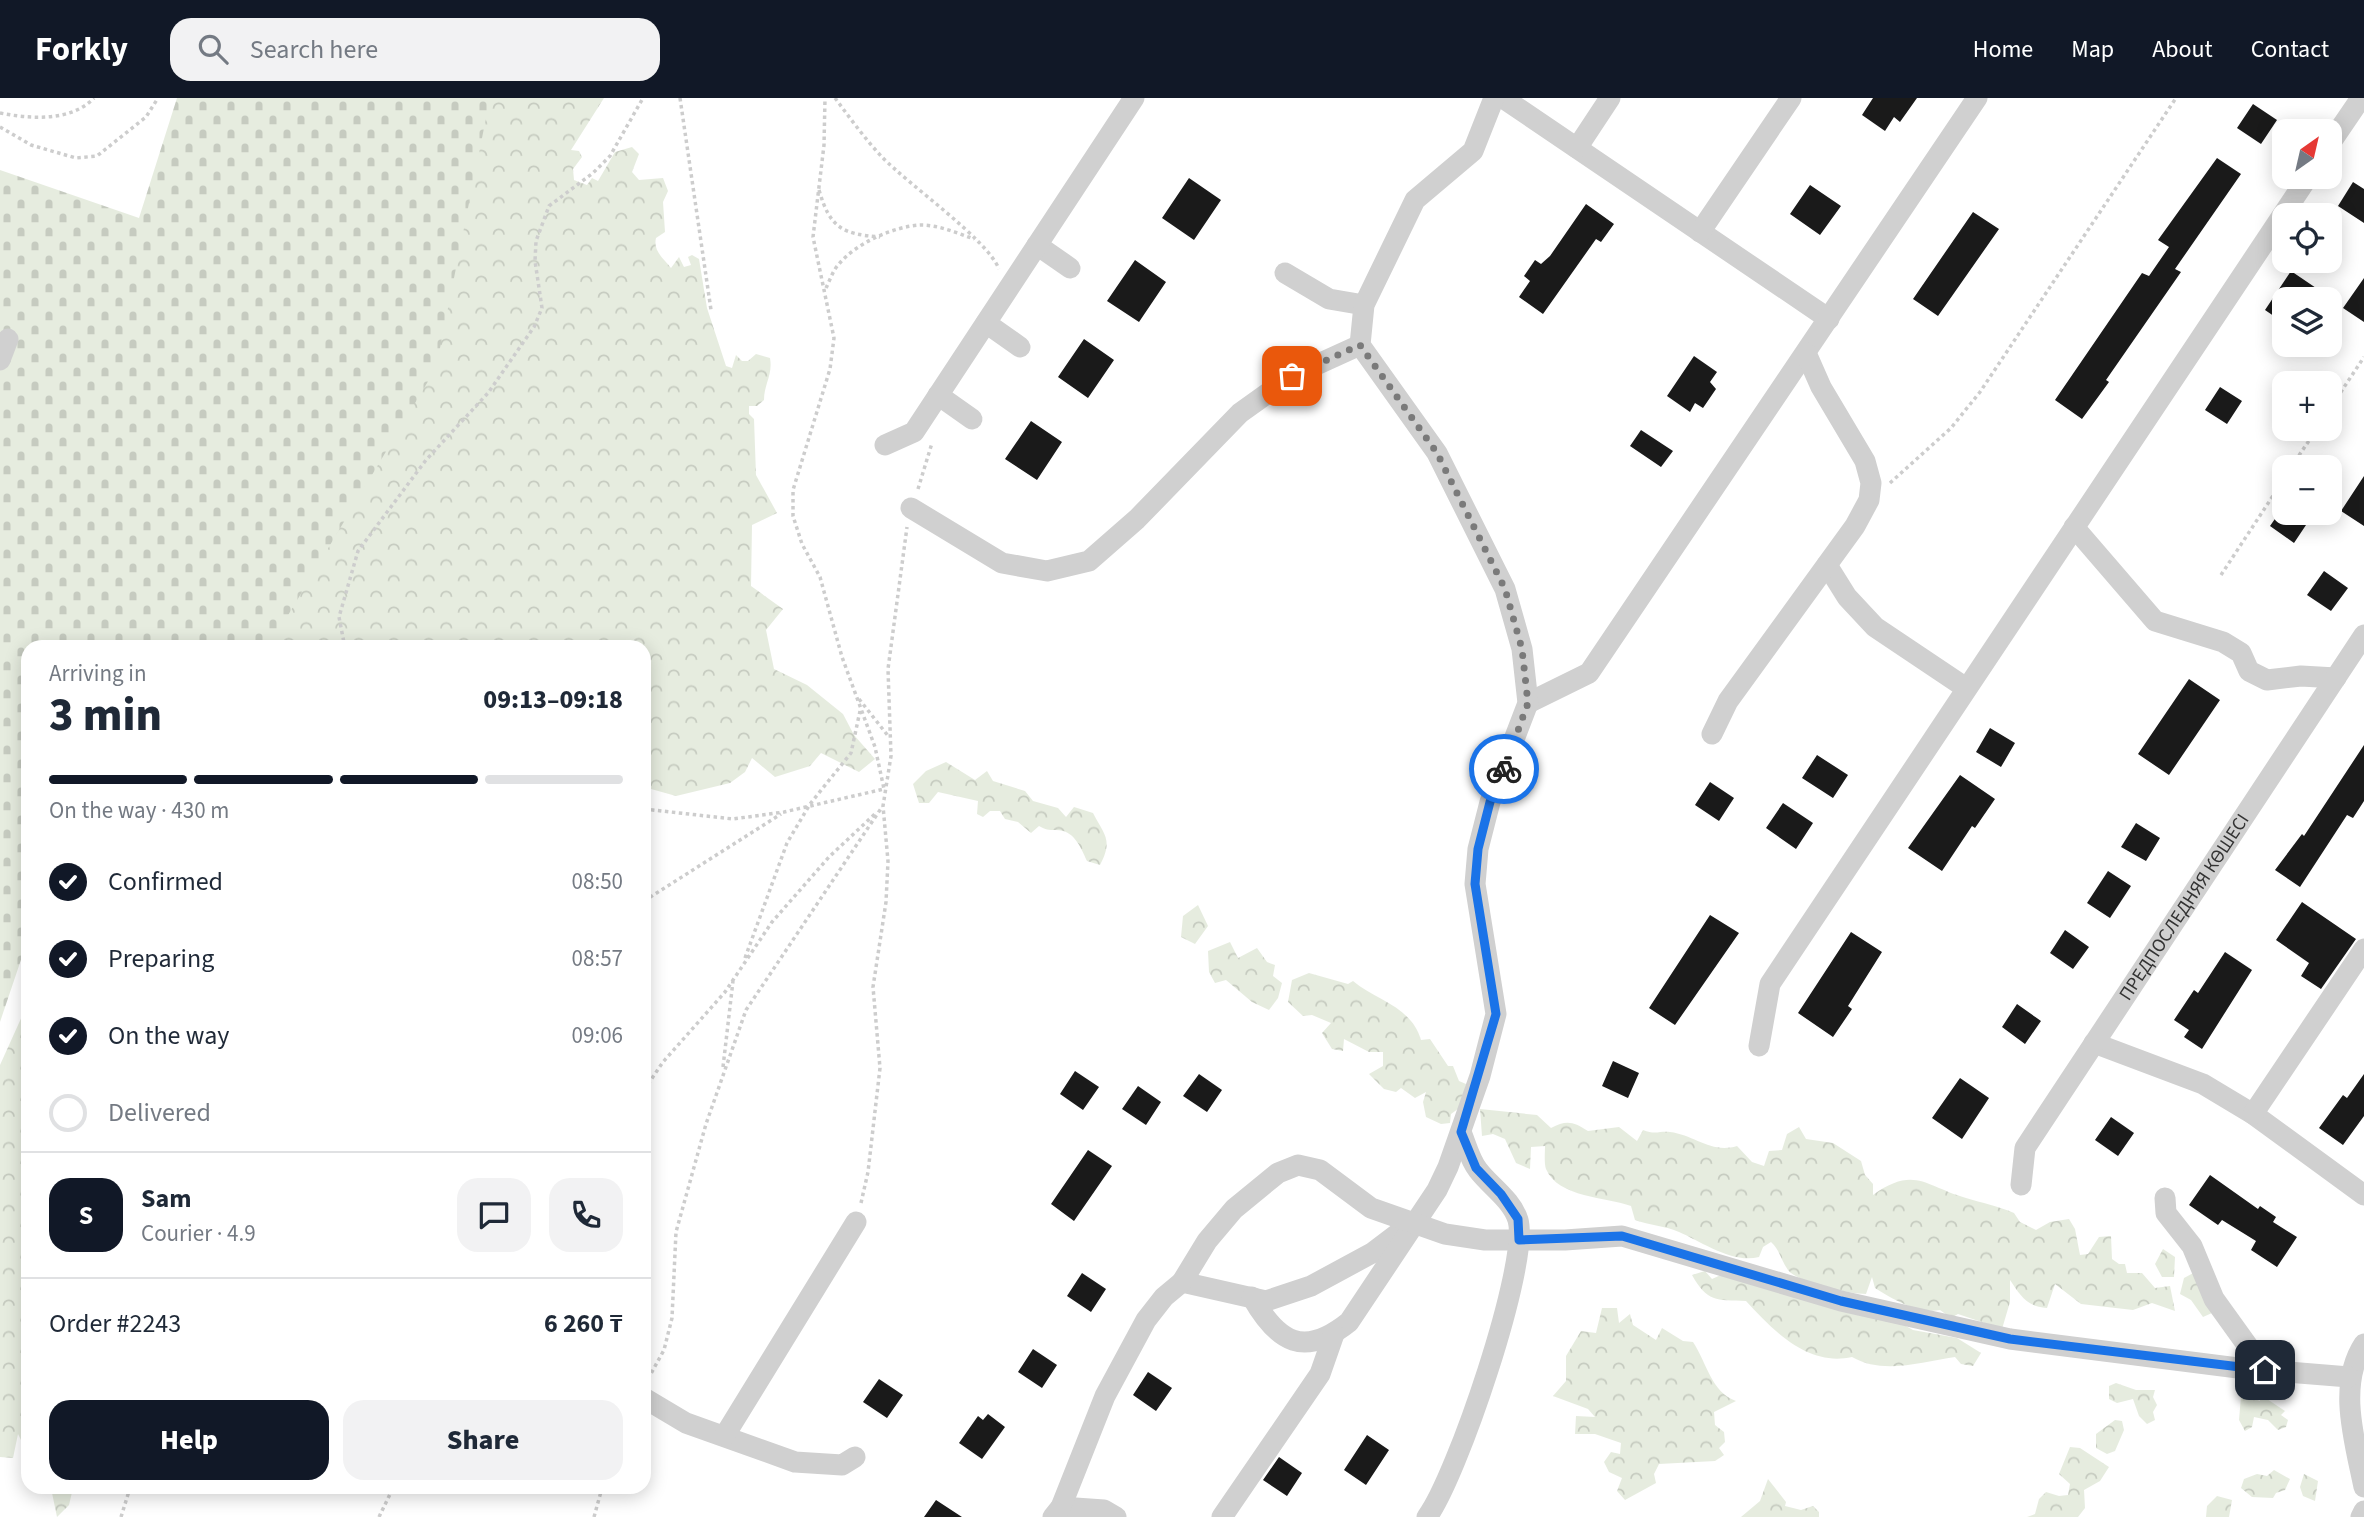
<!DOCTYPE html>
<meta charset="utf-8">
<style>
body{margin:0;font-family:"Source Sans 3",sans-serif;background:#f2f2f3;color:#1f2937;height:100vh;display:flex;flex-direction:column;font-size:26px;white-space:nowrap}
*{box-sizing:border-box;margin:0}
p{font-size:23px;color:#747a83}
.icon{flex:none;width:38px;height:38px;fill:none;stroke:currentColor;stroke-width:2;stroke-linecap:round;stroke-linejoin:round}
.map{position:relative;flex:1;overflow:hidden}
.details{position:absolute;left:21px;top:542px;width:630px;height:854px;display:flex;flex-direction:column;background:#fff;border-radius:21px;box-shadow:0 4px 18px #0003}
.details>*{flex:none}
.needle{width:46px;rotate:34deg}
.tools{position:absolute;left:2272px;top:21px;display:grid;gap:14px}
.tools a{display:grid;place-items:center;width:70px;height:70px;border-radius:14px;background:#fff;box-shadow:0 4px 18px #0003;font-size:35px}
.pin{position:absolute;display:grid;place-items:center;width:60px;height:60px;color:#fff;margin:-30px;border-radius:14px;box-shadow:0 4px 10px #0006}
.courier{position:absolute;display:grid;place-items:center;width:70px;height:70px;margin:-35px;border:5px solid #1a73e8;border-radius:50%;background:#fff;color:#222;box-shadow:0 2px 9px #0007}
.headline em{font-style:normal;font-weight:800}
.headline div{display:flex;flex-direction:column-reverse}
.headline{display:flex;align-items:center;justify-content:space-between;height:119px;padding:0 28px}
h1{font-size:46px;font-weight:800;line-height:52px}
.bar{display:grid;grid-template-columns:repeat(4,1fr);gap:10px 7px;align-content:center;height:84px;padding:0 28px}
.bar i{height:9px;border-radius:5px;background:#e0e1e3}
.bar .selected{background:#111827}
.bar p{grid-column:span 4}
.line{display:flex;align-items:center;gap:18px;padding:0 28px;border-top:2px solid #e0e1e3}
.line div{flex:1}
.round{display:grid;place-items:center;flex:none;width:74px;height:74px;border-radius:21px;background:#f2f2f3}
ol{padding:0 28px;list-style:none}
li{display:flex;align-items:center;gap:21px;height:77px}
li p{margin-inline-start:auto}
li .icon{padding:7px;border-radius:50%;background:#111827;color:#fff;stroke-width:4}
li:last-child{color:#747a83}
li i{width:38px;height:38px;border:4px solid #e0e1e3;border-radius:50%}
.action{display:flex;gap:14px;margin-top:auto;padding:14px 28px}
.action a{flex:1;height:80px;border-radius:21px;background:#111827;color:#fff;font-size:28px;font-weight:800;line-height:80px;text-align:center}
.action a+a{background:#f2f2f3;color:#1f2937}
header{display:flex;align-items:center;gap:42px;box-sizing:border-box;height:98px;padding:0 35px;background:#111827;color:#fff}
header strong{font-size:33px}
nav{display:flex;gap:38px;margin-inline-start:auto;font-size:24px}
.search{width:490px;height:63px;background:#f2f2f3;display:flex;align-items:center;gap:18px;box-sizing:border-box;padding:0 24px;border-radius:21px;color:#747a83;font-size:26px}
.map>svg:first-child{display:block}
.forest{fill:url(#forest-crowns)}
.cemetery{fill:url(#cemetery-stones)}
.building{fill:#1a1a1a}
.lines{fill:none;stroke-linecap:round;stroke-linejoin:round}
.path{stroke:#cdcdcd;stroke-width:3.5;stroke-dasharray:3.5 3.5;stroke-linecap:butt}
.minor{stroke:#d0d0d0;stroke-width:21}
.done{stroke:#7a7a7a;stroke-width:7;stroke-dasharray:0 12.6}
.route{stroke:#1a73e8;stroke-width:9}
.labels{text-anchor:middle;dominant-baseline:central;stroke-width:7;stroke-linejoin:round;paint-order:stroke}
.street-label{font-size:19px;fill:#333;stroke:#fff}
</style>
<header>
<strong>Forkly</strong>
<div class="search"><svg class="icon" aria-label="search" viewBox="0 0 24 24"><circle cx="10" cy="10" r="6"/><path d="M15 15l6 6"/></svg>Search here</div>
<nav><a>Home</a><a>Map</a><a>About</a><a>Contact</a></nav>
</header>
<div class="map">
<svg width="2364" height="1419" viewBox="0 0 2364 1419">
<defs>
<pattern id="forest-crowns" width="20" height="18" patternUnits="userSpaceOnUse" patternTransform="scale(1.75)"><rect width="20" height="18" fill="#e6ecdf"/><path d="M2 6a3 3 0 1 1 6 0M12 15a3 3 0 1 1 6 0" fill="none" stroke="#c6cbc0"/></pattern>
<pattern id="cemetery-stones" width="16" height="16" patternUnits="userSpaceOnUse" patternTransform="scale(1.75)"><rect width="16" height="16" fill="#e6ecdf"/><path d="M2 7V4a2 2 0 0 1 4 0v3zM10 15v-3a2 2 0 0 1 4 0v3z" fill="#c6cbc0"/></pattern>
</defs>
<rect width="100%" height="100%" fill="#fff"/>
<path class="forest" d="M368,0H604L571,52L579,53L582,59L573,71L574,82L587,87L592,80L598,83L615,54L632,49L639,56L632,74L639,82L663,80L668,93L663,104L665,134L656,140C653,153 663,160 671,170L679,159L684,169L691,167L688,159L692,157L699,161L707,210L726,268L732,270L736,257L742,263H748L756,256L770,260C773,277 764,286 764,302L757,308H749V316L754,321L756,377L777,415L752,427L751,488L783,511L766,532L774,571L807,587L843,616L854,637L875,661L859,674L821,655L810,668L775,679L752,660L745,674L730,685L676,698L644,689V550L174,549Z
M946,664L975,682L987,673L993,683L1025,693L1033,703L1058,710L1066,719L1074,709L1093,715C1105,738 1113,742 1100,767L1087,763C1080,748 1074,732 1056,732C1048,732 1046,732 1039,728L1031,735L1018,724L1005,721L1000,713H990L983,719L977,716L978,703L938,694L929,705H919L913,686L926,673Z
M1198,807L1208,828L1195,846L1181,839L1183,818Z
M1230,844L1238,860L1257,850L1267,864L1275,867L1273,878L1282,885L1278,900L1269,912L1252,904L1226,882L1215,885L1209,874L1208,853Z
M1309,875L1348,886L1353,883C1377,903 1411,908 1421,942L1430,941L1448,968H1453L1459,983L1466,986L1462,1008L1451,1016L1450,1025L1441,1026L1426,1019L1423,1004L1426,994L1415,1000L1401,990L1396,994L1384,991L1369,976L1383,968V954H1369L1344,941L1343,953L1332,951L1322,935L1331,925L1312,917L1303,918L1288,904L1292,882Z
M28,905V1356L18,1336L13,1360L0,1359V967Z
M1480,1011L1537,1017L1551,1030C1566,1022 1573,1023 1588,1033L1619,1029L1637,1043L1643,1032C1655,1037 1659,1033 1670,1034C1695,1037 1711,1056 1737,1048L1752,1064L1764,1068L1769,1053L1782,1052L1787,1036L1799,1029L1806,1041L1833,1045L1861,1063L1865,1077L1873,1086V1097C1915,1067 1926,1089 1966,1100C1982,1105 1998,1108 2014,1115L2020,1124L2036,1132L2050,1124L2069,1121L2075,1131L2080,1157L2088,1156L2099,1139L2111,1138L2112,1161L2119,1166H2125L2127,1175H2142L2155,1190L2170,1188L2175,1213L2152,1205L2133,1212L2081,1206L2055,1186L2047,1210C2027,1209 2020,1197 2010,1182V1204L2002,1231L1958,1216L1951,1220L1940,1212C1918,1216 1894,1202 1875,1190L1872,1179L1866,1196C1850,1196 1798,1185 1788,1172C1781,1163 1780,1152 1771,1144L1763,1149L1759,1159C1733,1166 1702,1144 1679,1134C1666,1128 1649,1127 1635,1122L1631,1108C1607,1099 1558,1100 1546,1071C1544,1065 1545,1055 1545,1048L1531,1049L1530,1071L1516,1065L1505,1041L1493,1036L1482,1038Z
M2163,1151L2175,1159L2174,1179H2162L2155,1166Z
M2199,1172L2212,1215L2203,1219L2191,1202L2180,1196L2184,1180Z
M1705,1173L1712,1181L1723,1176L1876,1211L1913,1232L1957,1240L1981,1255L1973,1268L1961,1266L1955,1259C1921,1264 1883,1277 1852,1259C1807,1269 1773,1232 1746,1203C1716,1202 1707,1204 1692,1177Z
M1602,1210H1617L1619,1225L1630,1216L1633,1227L1656,1242L1662,1230L1683,1243L1693,1244C1707,1265 1711,1294 1736,1303L1714,1314L1715,1327L1724,1334L1725,1344L1719,1350L1724,1357L1715,1363L1659,1366L1654,1376L1656,1385L1625,1402L1617,1393L1622,1380L1609,1374L1604,1364L1611,1354L1620,1356L1621,1345L1595,1336H1575L1576,1318L1595,1319L1588,1311L1553,1298L1566,1283V1258L1581,1233L1596,1235Z
M2262,1283L2268,1288L2267,1301L2285,1313L2281,1317L2288,1322L2286,1329L2278,1332L2268,1322L2254,1319L2252,1329L2245,1333L2239,1322L2242,1286L2251,1292L2252,1300L2260,1303Z
M2116,1285L2136,1292H2155L2153,1299L2157,1307L2153,1314L2155,1322L2147,1326L2139,1318L2133,1301L2117,1305L2109,1301V1288Z
M2115,1322L2122,1323L2124,1332L2115,1353L2107,1356L2096,1350V1336Z
M2070,1349L2080,1350L2109,1369L2100,1383L2084,1392L2085,1410L2078,1419H2027L2035,1416L2039,1401L2046,1394L2059,1398L2068,1397L2070,1386L2059,1376Z
M2274,1372L2290,1381L2285,1392L2276,1395L2273,1400L2252,1399L2241,1390L2244,1381L2257,1376L2267,1378Z
M2304,1376L2318,1383L2315,1403L2303,1398L2300,1389Z
M1768,1381L1786,1404L1785,1408L1801,1412L1813,1408L1819,1414V1419H1741L1760,1403Z
M51,1390H73L69,1407L57,1419Z
M2217,1398L2232,1402L2229,1419H2206L2207,1408Z"/>
<path class="cemetery" d="M177,0H490L436,270L269,549L28,550V841L0,924V72L139,120Z"/>
<path class="building" d="M1873,0H1917L1900,24L1894,19L1885,33L1862,17Z
M2253,6L2277,22L2261,46L2237,30Z
M2217,60L2241,76L2175,171L2181,174L2106,282L2109,284L2082,321L2055,302L2142,175L2149,178L2169,149L2158,142Z
M1189,80L1221,102L1194,142L1162,120Z
M2353,84L2364,91V125L2338,108Z
M1810,87L1841,108L1820,137L1790,116Z
M1586,106L1614,126L1601,144L1596,141L1543,216L1519,199L1530,183L1524,178L1535,162L1541,166L1550,158Z
M1973,114L1999,131L1938,218L1913,201Z
M1135,162L1166,184L1139,224L1107,203Z
M2291,173L2319,192L2313,201H2284V225L2265,212Z
M2364,180V224L2343,210Z
M1084,241L1114,262L1088,300L1058,279Z
M1694,258L1717,274L1710,284L1716,291L1703,310L1695,305L1690,314L1667,298Z
M2220,289L2242,303L2227,326L2205,312Z
M1031,323L1062,344L1037,382L1005,361Z
M1641,332L1673,353L1661,369L1630,348Z
M2364,378V428L2341,413Z
M2279,415H2301L2310,421L2294,445L2270,428Z
M2324,473L2348,490L2331,513L2307,497Z
M2189,581L2220,602L2169,677L2138,656Z
M1990,630L2015,645L2001,669L1976,654Z
M2364,647V703L2353,720L2347,717L2300,789L2275,772L2302,736L2304,738Z
M1817,657L1848,677L1833,700L1802,680Z
M1960,677L1995,701L1975,730L1972,728L1942,773L1908,750Z
M1710,684L1734,700L1719,723L1695,707Z
M1783,705L1813,725L1796,751L1766,730Z
M2136,725L2160,740L2146,763L2121,749Z
M2108,773L2131,788L2110,820L2087,805Z
M2302,804L2356,841L2321,891L2301,878L2309,865L2276,842Z
M1710,817L1739,835L1675,927L1649,910Z
M2065,832L2089,849L2073,871L2050,855Z
M1851,834L1882,854L1848,908L1852,911L1833,939L1798,915Z
M2225,854L2252,872L2202,951L2184,939L2189,932L2174,922L2194,892L2198,895Z
M2017,906L2041,923L2025,946L2002,929Z
M1613,963L1639,975L1628,1000L1602,988Z
M1075,973L1099,989L1083,1012L1060,996Z
M1199,976L1222,992L1207,1014L1183,998Z
M2364,976V1018L2343,1047L2319,1030L2343,997L2347,1000Z
M1960,980L1989,1000L1962,1041L1932,1020Z
M1138,988L1161,1004L1146,1027L1122,1011Z
M2111,1019L2134,1035L2118,1058L2095,1042Z
M1088,1052L1112,1068L1074,1123L1051,1106Z
M2210,1077L2258,1111L2260,1108L2276,1119L2273,1124L2297,1139L2277,1169L2251,1152L2256,1143L2222,1122L2218,1127L2189,1107Z
M1082,1175L1106,1191L1091,1214L1067,1198Z
M1033,1251L1057,1267L1042,1290L1018,1274Z
M1148,1274L1172,1290L1156,1313L1133,1297Z
M879,1281L903,1297L887,1320L863,1304Z
M988,1316L1005,1329L982,1361L959,1345L978,1318L983,1322Z
M1367,1337L1389,1352L1366,1387L1344,1372Z
M1279,1359L1302,1375L1287,1398L1263,1382Z
M936,1402L962,1419H924Z"/>
<g class="lines">
<path class="path" d="M680,0L711,212
M835,0C850,20 865,41 882,59C909,87 987,141 999,171
M0,15C30,21 71,24 94,0
M0,29L31,47L76,60L97,58L146,19L158,0
M819,92C830,130 842,136 880,139
M826,190C830,182 833,172 839,166C856,145 895,128 921,127C939,127 957,135 974,141
M2329,312L2364,259
M2291,369L2317,331
M1890,385L1951,330L1980,294L2176,0
M918,391L932,345
M2221,477L2284,381
M345,550L339,519L358,453L426,362L488,295L534,229L542,210L535,163L536,143L549,108L593,75L610,58L643,0
M859,601L889,639
M644,711L733,721L784,714L884,691L875,649L842,559L820,479L802,446L793,418V392L830,271L834,240L813,139L824,47L825,0
M644,803L781,716
M745,860L787,745L810,706L851,655L860,613
M723,969L733,883
M644,992L663,964L725,894L772,824L829,759L877,714
M861,1105L868,1074L880,970L873,889L886,804L888,763L883,708L891,658L888,571L907,429
M28,1149V1156
M648,1281L664,1252L672,1220L676,1134L706,1026L746,912L882,709
M121,1419L130,1390
M379,1419L393,1390
M594,1419L602,1390"/>
<g class="minor">
<path d="M1503,0L1829,221"/>
<path d="M2329,47L2361,0"/>
<path d="M1577,50L1610,0"/>
<path d="M1700,134L1791,0"/>
<path d="M1037,147L1070,170"/>
<path d="M1285,175L1329,201L1364,207"/>
<path d="M986,225L1020,249"/>
<path d="M0,262L8,241"/>
<path d="M938,297L972,321"/>
<path d="M885,347L914,334L1134,0"/>
<path d="M911,410L1002,465L1047,473L1089,463L1137,421L1240,315L1292,278L1360,247"/>
<path d="M2074,429L2155,523L2223,544L2241,555L2249,573L2267,582L2301,578L2336,580"/>
<path d="M1827,467L1847,499L1875,529L1966,590"/>
<path d="M1528,605L1589,575L1977,0"/>
<path d="M1712,636L1728,603L1855,428L1869,402L1871,385L1865,363L1821,289L1806,255"/>
<path d="M2094,945L2203,986L2253,1016L2364,1097"/>
<path d="M1759,948L1770,886L2308,79"/>
<path d="M2253,1016L2364,851"/>
<path id="s1" d="M2021,1087L2025,1050L2364,537"/>
<path d="M2165,1100L2166,1115L2192,1148L2214,1201L2265,1272"/>
<path d="M1182,1184L1266,1203L1311,1188L1372,1155L1401,1133"/>
<path d="M1252,1199C1278,1245 1304,1260 1349,1224L1437,1092L1448,1069L1480,978L1496,916L1475,786L1478,751L1490,704L1528,605L1522,551L1505,491L1437,355L1360,247L1364,207L1415,102L1473,53L1494,0"/>
<path d="M2364,1246C2337,1287 2355,1344 2364,1389"/>
<path d="M644,1300L686,1325L795,1364L842,1367L855,1359"/>
<path d="M725,1337L856,1124"/>
<path d="M1061,1409L1104,1412L1116,1419"/>
<path d="M1053,1419L1061,1409L1105,1298L1146,1222L1164,1199L1182,1184L1207,1143L1234,1111L1278,1075L1298,1067L1320,1072L1371,1110L1445,1136L1485,1142H1565L1622,1138L1841,1203L2010,1241L2238,1270L2349,1279"/>
<path d="M1222,1419L1320,1276L1334,1236"/>
<path d="M1427,1419C1456,1381 1530,1165 1518,1122C1512,1102 1490,1088 1478,1072C1470,1062 1466,1046 1461,1034"/>
<path d="M2361,1419L2364,1413"/>
</g>
</g>
<g class="lines">
<path class="done" d="M1292,278L1360,247L1437,355L1505,491L1522,551L1528,605L1504,671"/>
<path class="route" d="M1504,671L1490,704L1478,751L1475,786L1496,916L1461,1034L1476,1070L1501,1096L1518,1121L1519,1142L1622,1138L1841,1203L2010,1241L2265,1272"/>
</g>
<g class="labels">
<g class="street-label">
<text stroke="none"><textPath href="#s1" startOffset="326">ПРЕДПОСЛЕДНЯЯ КӨШЕСІ</textPath></text>
</g>
</g>
</svg>
<div class="tools">
<a><svg class="needle" viewBox="-14 -14 28 28"><path d="M0-13l5 13h-10z" fill="#e53935"/><path d="M0 13l5-13h-10z" fill="#747a83"/></svg></a>
<a><svg class="icon" aria-label="locate" viewBox="0 0 24 24"><circle cx="12" cy="12" r="6"/><path d="M12 2v4M12 18v4M2 12h4M18 12h4"/></svg></a>
<a><svg class="icon" aria-label="layers" viewBox="0 0 24 24"><path d="M12 4l9 5-9 5-9-5zM3 14l9 5 9-5"/></svg></a>
<a>+</a>
<a>−</a>
</div>
<div class="pin" style="left:1292px;top:278px;background:#ea580c"><svg class="icon" aria-label="bag" viewBox="0 0 24 24"><path d="M5 8h14l-1 12H6zM9 8a3 3 0 0 1 6 0"/></svg></div>
<div class="pin" style="left:2265px;top:1272px;background:#1f2937"><svg class="icon" aria-label="home" viewBox="0 0 24 24"><path d="M3 11l9-7 9 7M6 9v11h12V9"/></svg></div>
<div class="courier" style="left:1504px;top:671px"><svg class="icon" aria-label="bike" viewBox="0 0 24 24"><circle cx="6" cy="16" r="4"/><circle cx="18" cy="16" r="4"/><path d="M6 16l4-8h5l3 8M10 8l3 8H6M13 5h3"/></svg></div>
<section class="details">
<div class="headline"><div><h1>3 min</h1><p>Arriving in</p></div><em>09:13–09:18</em></div>
<div class="bar"><i class="selected"></i><i class="selected"></i><i class="selected"></i><i></i><p>On the way · 430 m</p></div>
<ol>
<li><svg class="icon" aria-label="check" viewBox="0 0 24 24"><path d="M5 12l5 5 9-10"/></svg>Confirmed<p>08:50</p></li>
<li><svg class="icon" aria-label="check" viewBox="0 0 24 24"><path d="M5 12l5 5 9-10"/></svg>Preparing<p>08:57</p></li>
<li><svg class="icon" aria-label="check" viewBox="0 0 24 24"><path d="M5 12l5 5 9-10"/></svg>On the way<p>09:06</p></li>
<li><i></i>Delivered</li>
</ol>
<div class="line" style="height:126px"><b class="round" style="background:#111827;color:#fff">S</b><div><b>Sam</b><p>Courier · 4.9</p></div><a class="round"><svg class="icon" aria-label="chat" viewBox="0 0 24 24"><path d="M4 5h16v11H9l-5 4z"/></svg></a><a class="round"><svg class="icon" aria-label="phone" viewBox="0 0 24 24"><path d="M5 4h4l2 5-3 2q2 4 5 5l2-3 5 2v4C11 20 4 13 5 4z"/></svg></a></div>
<div class="line" style="height:91px"><div>Order #2243</div><b>6 260 ₸</b></div>
<div class="action"><a>Help</a><a>Share</a></div>
</section>
</div>
